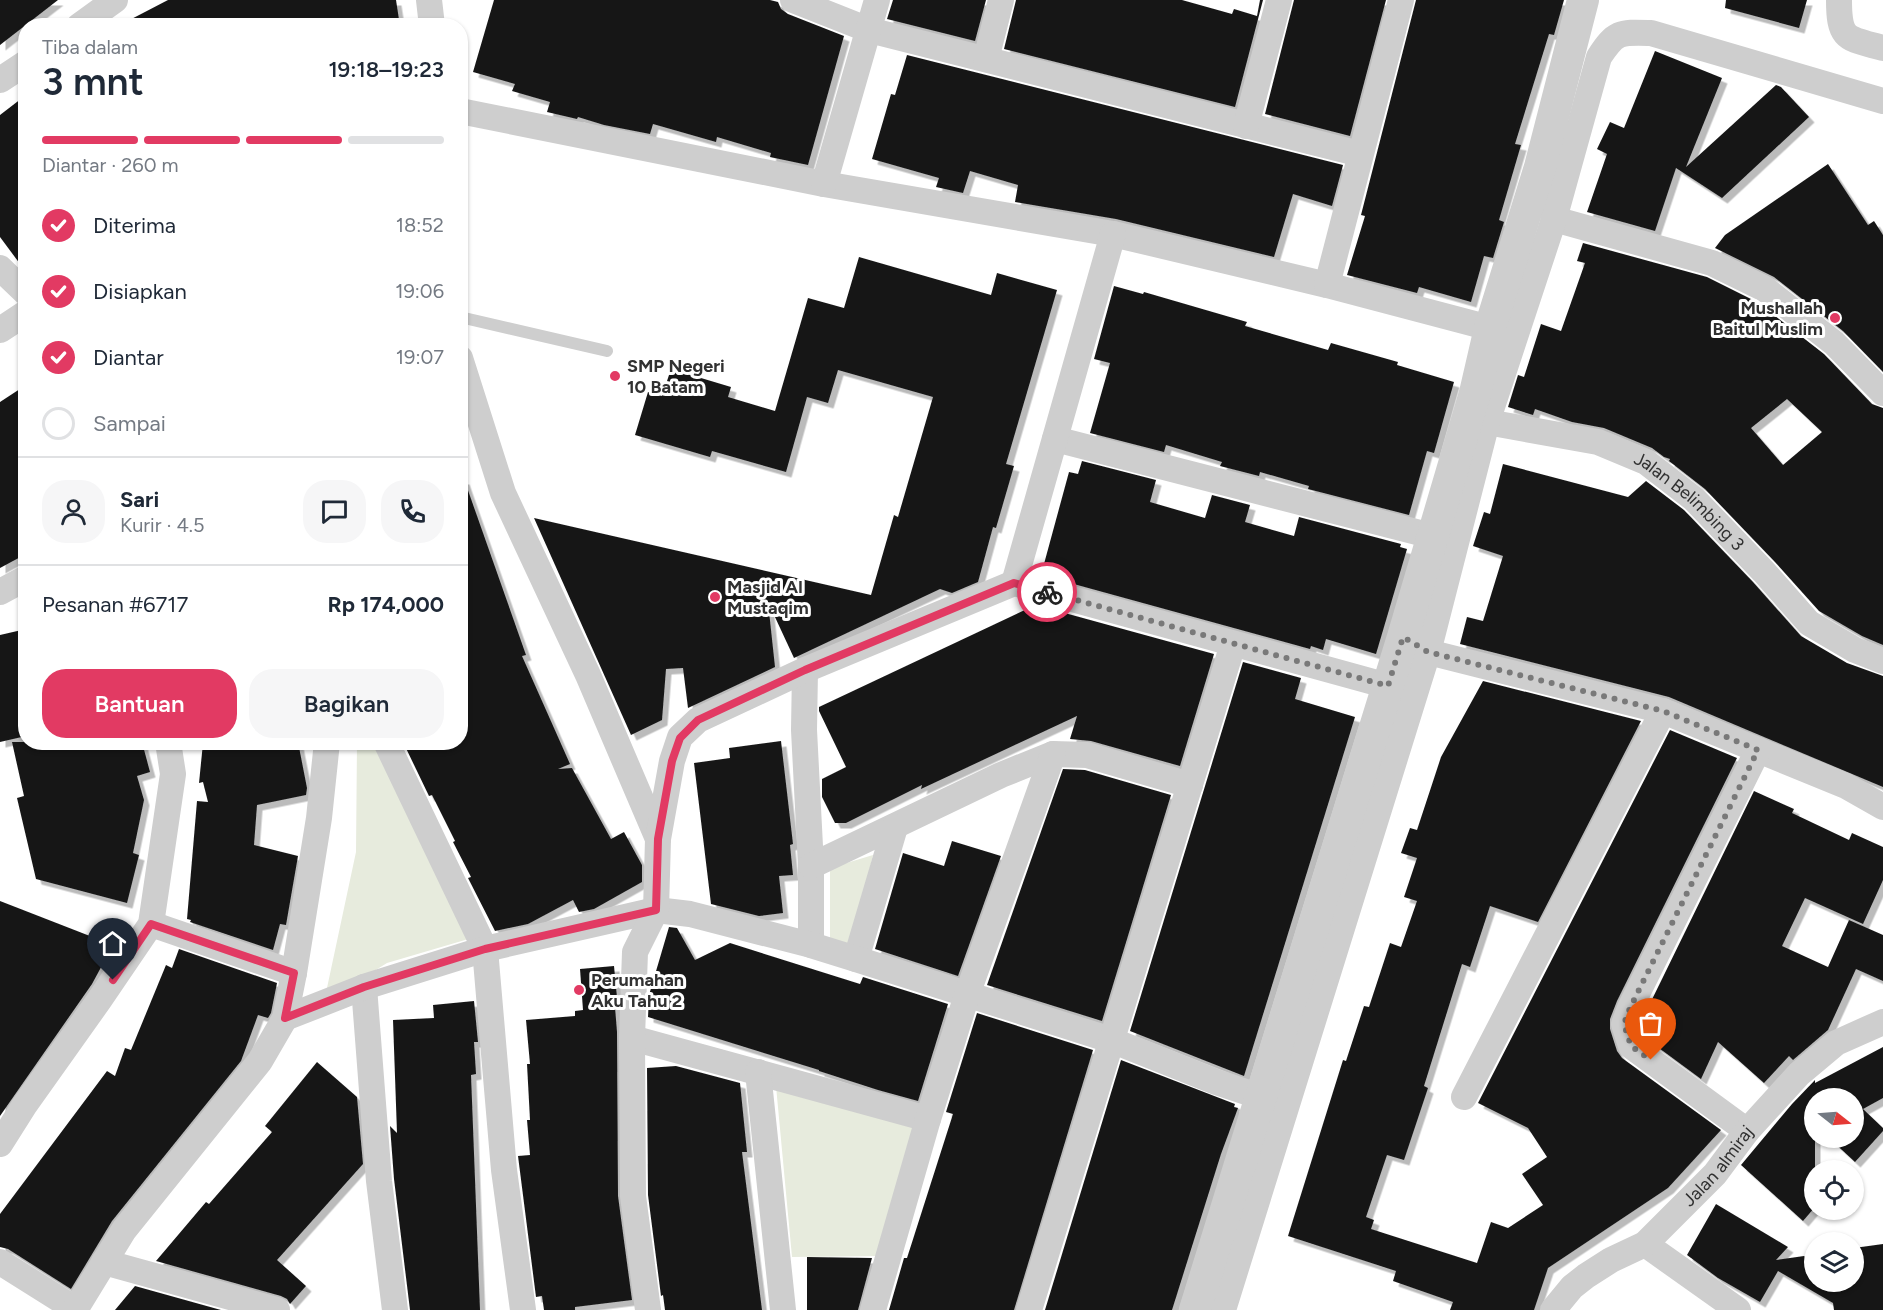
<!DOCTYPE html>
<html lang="id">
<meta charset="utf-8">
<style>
body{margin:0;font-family:Figtree,sans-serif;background:#f6f6f7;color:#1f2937;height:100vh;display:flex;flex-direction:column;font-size:22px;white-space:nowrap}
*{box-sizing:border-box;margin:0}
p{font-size:20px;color:#747a83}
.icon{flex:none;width:33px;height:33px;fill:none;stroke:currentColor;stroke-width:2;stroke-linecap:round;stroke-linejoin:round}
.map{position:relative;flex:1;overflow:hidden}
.details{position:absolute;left:18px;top:18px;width:450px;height:732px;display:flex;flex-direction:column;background:#fff;border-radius:24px;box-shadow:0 2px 4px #0004}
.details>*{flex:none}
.needle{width:39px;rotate:107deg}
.tools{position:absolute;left:1804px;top:1088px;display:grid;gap:12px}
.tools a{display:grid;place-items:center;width:60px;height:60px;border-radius:50%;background:#fff;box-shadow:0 2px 4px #0004;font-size:30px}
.pin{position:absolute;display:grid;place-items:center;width:51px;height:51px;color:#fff;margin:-62px -26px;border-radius:50% 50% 50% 0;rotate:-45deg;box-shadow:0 0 6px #0007}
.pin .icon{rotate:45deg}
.courier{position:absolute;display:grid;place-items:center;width:60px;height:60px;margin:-30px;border:4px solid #e23a63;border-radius:50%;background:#fff;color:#222;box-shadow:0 2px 8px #0007}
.summary em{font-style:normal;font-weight:600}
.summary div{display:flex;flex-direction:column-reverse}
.summary{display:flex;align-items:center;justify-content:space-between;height:102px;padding:0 24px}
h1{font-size:39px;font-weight:600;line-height:45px}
.bar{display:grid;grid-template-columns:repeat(4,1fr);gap:9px 6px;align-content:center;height:72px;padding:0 24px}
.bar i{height:8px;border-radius:4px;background:#e0e1e3}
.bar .current{background:#e23a63}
.bar p{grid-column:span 4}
.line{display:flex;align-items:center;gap:15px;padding:0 24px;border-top:2px solid #e0e1e3}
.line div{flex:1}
.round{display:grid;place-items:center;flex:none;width:63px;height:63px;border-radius:24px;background:#f6f6f7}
ol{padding:0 24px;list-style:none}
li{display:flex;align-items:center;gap:18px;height:66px}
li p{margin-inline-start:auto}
li .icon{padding:6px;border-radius:50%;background:#e23a63;color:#fff;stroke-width:4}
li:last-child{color:#747a83}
li i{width:33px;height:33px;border:3px solid #e0e1e3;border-radius:50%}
.primary-button{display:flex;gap:12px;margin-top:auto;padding:12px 24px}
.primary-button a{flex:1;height:69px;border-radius:24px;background:#e23a63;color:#fff;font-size:24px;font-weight:600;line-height:69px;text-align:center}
.primary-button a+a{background:#f6f6f7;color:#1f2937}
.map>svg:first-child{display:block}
.green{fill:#e7ebdd}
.building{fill:#181818;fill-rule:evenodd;filter:url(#shadow)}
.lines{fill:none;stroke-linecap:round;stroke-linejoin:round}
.service{stroke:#cecece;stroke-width:12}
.minor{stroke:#cecece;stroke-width:26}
.tertiary{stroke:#cecece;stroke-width:32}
.done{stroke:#797979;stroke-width:6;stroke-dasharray:0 10.8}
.route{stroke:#e23a63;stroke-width:8}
.poi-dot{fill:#e23a63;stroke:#fff;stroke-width:2}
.labels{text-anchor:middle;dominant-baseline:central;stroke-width:6;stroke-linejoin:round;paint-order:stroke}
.poi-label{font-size:18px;font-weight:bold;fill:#313131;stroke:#fff;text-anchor:start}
.street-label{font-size:18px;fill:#313131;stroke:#fff}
</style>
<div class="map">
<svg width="1883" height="1310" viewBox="0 0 1883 1310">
<defs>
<filter id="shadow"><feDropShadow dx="5.5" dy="5.5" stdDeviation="0" flood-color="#0004"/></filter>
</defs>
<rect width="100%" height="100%" fill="#fff"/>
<path class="green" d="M357,743H381L482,935L387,963L324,1002L356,852Z
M873,855L852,944L830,940V868Z
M776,1086L919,1121L879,1256L792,1257Z"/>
<path class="building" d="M0,0H58L0,45Z
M168,0H396L400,26H118Z
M494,0H770L778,2L781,9L788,14L844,36L808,165L770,157L771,153L717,137L716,142L653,124L650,134L604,125L578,117L577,119L547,112L550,102L512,91L515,84L473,72Z
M893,0H986L975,41L887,19Z
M1016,0H1182L1232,14L1234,9L1257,16L1260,0H1263L1235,107L1004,49Z
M1294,0H1386L1350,136L1265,114Z
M1416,0H1564L1554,35L1549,34L1515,144L1521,145L1499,220L1504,222L1493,258L1484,256L1471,302L1419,287L1417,293L1347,275L1365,216L1361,215Z
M1726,0H1807L1799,28L1725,8Z
M1655,51L1722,78L1686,167L1776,85L1781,87L1809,117L1722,198L1676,168L1655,231L1587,212L1607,154L1597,149L1610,122L1624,128Z
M907,55L1343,165L1332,206L1293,194L1274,257L1116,219L1015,202L1018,185L970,171L963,193L936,187L939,178L872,159L891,94L895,95Z
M26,95V272L0,237V115Z
M1828,164L1868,225L1874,221L1883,235V372L1843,331L1774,277L1715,248L1725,235Z
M1583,243L1707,277L1757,302L1824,354L1872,404L1883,408V645L1862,636L1819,611L1775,562L1705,489L1669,461L1670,459L1664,457L1652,448L1604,428L1572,422L1535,409L1533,415L1508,407L1518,375L1524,377L1541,324L1561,331L1585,263L1577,261ZM1787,399L1822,432L1783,465L1751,428Z
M859,257L991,295L997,273L1057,290L1006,464L1014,466L996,528L993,527L978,582L952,593L940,589L794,658L768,602L775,667L688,708L683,668L666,669L662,720L631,735L534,518L871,595L894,515L898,517L933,397L838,370L828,403L807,397L786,472L712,451L710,457L635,435L648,392L662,396L671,369L731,387L728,397L775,411L808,298L844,308Z
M1114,286L1143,294L1144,292L1247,322L1245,326L1328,350L1331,343L1398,362L1397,365L1454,382L1434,453L1427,451L1409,515L1308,489L1309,486L1260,472L1259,476L1220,466L1222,462L1166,445L1164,452L1090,433L1110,363L1094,359Z
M26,385V554L0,568V402Z
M1082,461L1156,480L1150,502L1205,518L1212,495L1250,505L1245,522L1294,536L1299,517L1401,544L1400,547L1407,549L1376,654L1326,639L1323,650L1311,646L1310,649L1041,575L1069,472L1078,474Z
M1503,464L1628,497L1646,481L1684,510L1753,582L1801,636L1847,663L1883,676V787L1669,697L1460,644L1467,617L1483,621L1503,556L1473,546L1484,512L1490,514Z
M460,479H464L526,655L522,656L570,764L558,769L572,768L611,839L624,832L642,865V882L594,909L579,912L573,900L528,924L495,931L468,878L471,877L453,842L455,841L432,795L429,796L403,742H460Z
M1032,604L1214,654L1180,766L1091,741L1070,739L1077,716L921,789L922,785L846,823H835L822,797V779L846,767L819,711V707L1031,607Z
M26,629V736L0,742V635Z
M1243,662L1301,678L1295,699L1355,717L1244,1076L1130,1031Z
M1483,681L1641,721L1538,922L1490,906L1470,967L1462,964L1424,1086L1428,1088L1404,1160L1387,1155L1366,1217L1374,1220L1371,1229L1477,1263L1491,1222L1508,1228L1543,1205L1522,1174L1547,1157L1528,1128L1478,1103L1670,730L1737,758L1617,1001L1610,1019V1029L1617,1051L1622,1058L1721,1130L1668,1188L1548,1268L1534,1310H1450L1453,1302L1393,1281L1396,1271L1288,1236L1343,1060L1346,1061L1364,1006L1369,1007L1390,943L1401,947L1417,901L1404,897L1417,858L1401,853L1410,828L1417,830L1441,757Z
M781,741L793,844L790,845L793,875L779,876L783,913L759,916L711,904L694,763L730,758L729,748Z
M12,742H142L150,772L137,776L144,800L133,853L139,855L127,903L36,879L17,798L24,796Z
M298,742L307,788L306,795L257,805L254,845L298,856L286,925L280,924L273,950L190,922L191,920L187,919L197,801L208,802L203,782L199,783L203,743Z
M1063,769L1085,770L1171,795L1102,1021L987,985Z
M1754,791L1794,809L1792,813L1849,840L1852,833L1883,847V880L1863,924L1805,898L1782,946L1828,967L1849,920L1883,935V981L1856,969L1828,1030L1793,1060L1789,1056L1764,1083L1718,1042L1701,1079L1644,1037L1640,1024Z
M952,841L1001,856L958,976L875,949L903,853L944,866Z
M0,901L113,945L92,984L0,1116Z
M669,927L677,928L695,960L730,943L860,984L863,977L948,1004L918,1101L878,1090L819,1071V1070L648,1017L649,995Z
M179,949L277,983L271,1013L268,1018L258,1015L241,1061L112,1221L71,1289L8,1249L0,1247V1214L107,1071L115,1076L125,1048L131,1050L166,965L172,968Z
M614,966L618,1008L615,1007L617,1032L618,1196L632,1300L575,1307V1310H544L542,1296L536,1297L518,1156L530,1155L527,1120H530L527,1064H530L526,1020L575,1016V1011L583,1010L580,969Z
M474,1001L478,1042H474L476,1074L471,1075L480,1310H410L394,1179L390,1126L397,1133L393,1020L434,1018L433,1005Z
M977,1013L1093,1050L1014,1310H889L904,1258H907L953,1114L946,1112Z
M1883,1047V1098L1863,1109L1883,1128V1131L1855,1162L1828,1137H1854V1098H1815V1207L1803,1221L1741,1165L1792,1104L1815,1080V1083Z
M1121,1060L1235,1104L1234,1107L1238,1108L1221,1154L1172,1310H1045Z
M317,1062L357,1097L363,1164L277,1260L306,1286L290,1304L287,1299L281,1296L156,1261L206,1202L209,1204L272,1132L265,1126Z
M676,1066L740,1083L747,1152H742L762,1310H665L663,1295L661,1296L648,1195L647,1068Z
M1716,1204L1788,1247L1776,1260L1804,1256L1815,1262V1281H1847L1853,1284L1861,1274L1854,1267V1248L1883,1244V1310H1834L1833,1303L1778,1271L1760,1302L1718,1278L1687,1255Z
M807,1257L872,1258L858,1310H807Z
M135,1286L221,1310H115Z"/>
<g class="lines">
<path class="service" d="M460,317L607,351"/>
<g class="minor">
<path d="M429,0L432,26"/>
<path d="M793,0L869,30L1360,154"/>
<path d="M1839,0C1839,41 1847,38 1883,48"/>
<path d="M79,26L115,0"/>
<path d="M986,59L1001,0"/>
<path d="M0,80L26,63"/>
<path d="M460,111L824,184L1113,234L1327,285L1490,328"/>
<path d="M1246,126L1279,0"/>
<path d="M824,184L877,0"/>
<path d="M1549,202L1554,219L1712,263L1765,289L1834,343L1883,393"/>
<path d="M0,268L26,293"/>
<path d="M1327,285L1401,0"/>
<path d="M0,330L26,313"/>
<path d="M460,358L503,493L588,675L658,839"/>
<path id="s1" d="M1481,406L1487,422L1598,442L1646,462L1694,499L1764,572L1809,623L1855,650L1883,661"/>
<path d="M1055,439L1432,536"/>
<path d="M1014,583L1113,234"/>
<path d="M0,592L26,578"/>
<path d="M1414,643L1428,652L1663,711L1846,786L1883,807"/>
<path d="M805,670L804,730L811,866V945"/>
<path d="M386,742L485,949L504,1170L523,1310"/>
<path d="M811,866L1001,775L1053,754L1087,755L1190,785"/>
<path d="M151,924L294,973"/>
<path d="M856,959L895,827"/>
<path d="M364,987L379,1181L395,1310"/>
<path d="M285,1018L364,987L485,949L656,910L690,914L811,945L856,959L1111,1040L1216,1082L1261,1097"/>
<path d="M632,1038L928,1119"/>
<path d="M758,1072L783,1310"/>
<path d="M1464,1097L1663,711"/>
<path d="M1747,1131L1631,1046L1624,1024L1630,1008L1758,750"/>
<path d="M0,1144L24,1106L100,999L151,924L173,774L168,742"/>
<path d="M1645,1244L1738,1310"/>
<path d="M0,1262L75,1309"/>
<path d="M104,1262L277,1310"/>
<path d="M75,1310L124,1230L260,1061L285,1018L294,973L319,818L327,742"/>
<path d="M648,1310L633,1196L632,1038L635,952L656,910L658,839L672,761L680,737L698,720L805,670L1014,583L1388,686"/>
<path d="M873,1310L928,1119L967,995L1053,754"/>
<path d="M1029,1310L1233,644"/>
<path d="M1223,1310L1428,652L1487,422L1554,219L1599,57C1616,31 1620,32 1651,33L1883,101"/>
<path id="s2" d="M1553,1310L1572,1287L1586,1276L1611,1260L1645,1244L1715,1174L1747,1131L1799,1074L1836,1043L1883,1022"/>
</g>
<path class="tertiary" d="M1195,1310L1403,637L1475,393L1490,328L1540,167L1583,0"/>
</g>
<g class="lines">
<path class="done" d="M1047,592L1388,686L1403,637L1428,652L1663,711L1758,750L1630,1008L1624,1024L1631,1046L1651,1060"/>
<path class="route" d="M113,980L151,924L294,973L285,1018L364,987L485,949L656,910L658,839L672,761L680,738L698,720L805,670L1014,583L1047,592"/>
</g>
<g class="poi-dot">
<circle cx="1835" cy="318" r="6"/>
<circle cx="615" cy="376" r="6"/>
<circle cx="715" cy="597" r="6"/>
<circle cx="579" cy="990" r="6"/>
</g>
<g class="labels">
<g class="poi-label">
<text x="1823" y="308" text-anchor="end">Mushallah<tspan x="1823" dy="21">Baitul Muslim</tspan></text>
<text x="627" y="366">SMP Negeri<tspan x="627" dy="21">10 Batam</tspan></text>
<text x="727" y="587">Masjid Al<tspan x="727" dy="21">Mustaqim</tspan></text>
<text x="591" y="980">Perumahan<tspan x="591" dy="21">Aku Tahu 2</tspan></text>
</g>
<g class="street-label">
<text stroke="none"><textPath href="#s1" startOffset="240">Jalan Belimbing 3</textPath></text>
<text stroke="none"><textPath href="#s2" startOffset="222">Jalan almiraj</textPath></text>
</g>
</g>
</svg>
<div class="tools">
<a><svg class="needle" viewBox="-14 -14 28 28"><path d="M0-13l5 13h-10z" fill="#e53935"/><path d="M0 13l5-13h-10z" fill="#747a83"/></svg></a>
<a><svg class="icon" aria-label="locate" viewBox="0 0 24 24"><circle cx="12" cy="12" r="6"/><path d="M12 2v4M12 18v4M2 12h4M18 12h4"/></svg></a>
<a><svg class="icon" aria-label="layers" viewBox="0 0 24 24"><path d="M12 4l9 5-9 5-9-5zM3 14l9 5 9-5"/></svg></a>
</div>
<div class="pin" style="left:1651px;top:1060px;background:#ea580c"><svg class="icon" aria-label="bag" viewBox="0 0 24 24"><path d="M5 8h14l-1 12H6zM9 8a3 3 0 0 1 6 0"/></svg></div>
<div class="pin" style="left:113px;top:980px;background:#1f2937"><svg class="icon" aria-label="home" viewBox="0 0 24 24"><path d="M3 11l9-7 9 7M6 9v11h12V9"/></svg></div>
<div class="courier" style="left:1047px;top:592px"><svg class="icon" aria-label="bike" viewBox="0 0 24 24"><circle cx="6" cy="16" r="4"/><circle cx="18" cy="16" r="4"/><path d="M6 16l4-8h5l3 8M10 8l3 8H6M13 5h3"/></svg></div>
<section class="details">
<div class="summary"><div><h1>3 mnt</h1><p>Tiba dalam</p></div><em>19:18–19:23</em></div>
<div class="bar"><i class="current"></i><i class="current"></i><i class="current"></i><i></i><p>Diantar · 260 m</p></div>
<ol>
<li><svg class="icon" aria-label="check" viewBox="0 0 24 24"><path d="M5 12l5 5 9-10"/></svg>Diterima<p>18:52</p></li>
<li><svg class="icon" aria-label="check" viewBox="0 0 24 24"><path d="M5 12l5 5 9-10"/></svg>Disiapkan<p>19:06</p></li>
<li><svg class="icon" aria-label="check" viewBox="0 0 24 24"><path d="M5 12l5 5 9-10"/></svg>Diantar<p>19:07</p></li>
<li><i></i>Sampai</li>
</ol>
<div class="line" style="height:108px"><a class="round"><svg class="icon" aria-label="person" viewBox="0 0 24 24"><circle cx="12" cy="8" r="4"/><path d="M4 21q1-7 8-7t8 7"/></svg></a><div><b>Sari</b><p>Kurir · 4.5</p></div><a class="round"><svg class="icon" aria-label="chat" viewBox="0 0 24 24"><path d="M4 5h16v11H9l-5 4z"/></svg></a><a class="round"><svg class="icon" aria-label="phone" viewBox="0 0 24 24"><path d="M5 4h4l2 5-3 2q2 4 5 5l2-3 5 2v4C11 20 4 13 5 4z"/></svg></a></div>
<div class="line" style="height:78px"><div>Pesanan #6717</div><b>Rp 174,000</b></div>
<div class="primary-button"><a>Bantuan</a><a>Bagikan</a></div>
</section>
</div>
